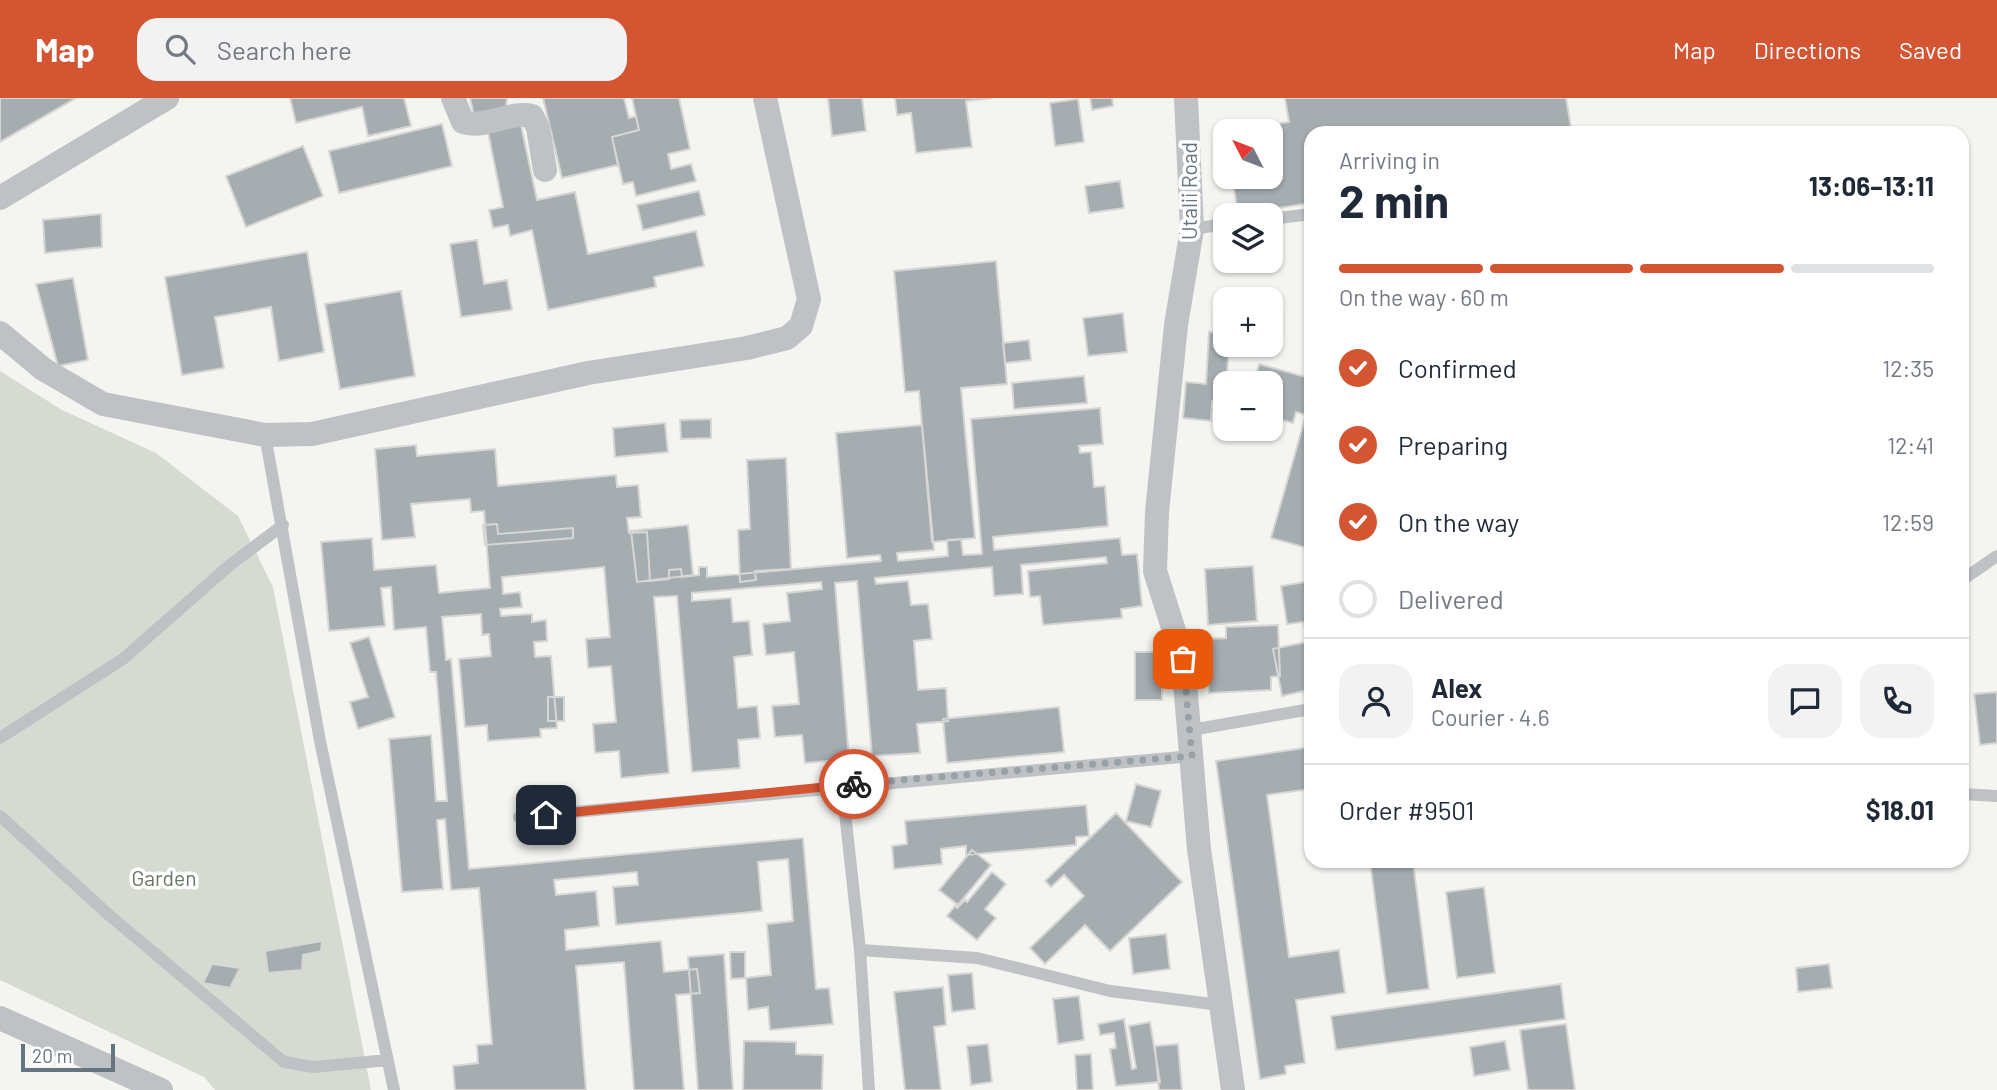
<!DOCTYPE html>
<meta charset="utf-8">
<style>
body{margin:0;font-family:Barlow,sans-serif;background:#f2f2f3;color:#1f2937;height:100vh;display:flex;flex-direction:column;font-size:26px;white-space:nowrap}
*{box-sizing:border-box;margin:0}
p{font-size:23px;color:#747a83}
.icon{flex:none;width:38px;height:38px;fill:none;stroke:currentColor;stroke-width:2;stroke-linecap:round;stroke-linejoin:round}
.map{position:relative;flex:1;overflow:hidden}
.panel{position:absolute;left:1304px;top:28px;width:665px;height:742px;display:flex;flex-direction:column;background:#fff;border-radius:21px;box-shadow:0 2px 5px #0004}
.panel>*{flex:none}
.needle{width:46px;rotate:312deg}
.buttons{position:absolute;left:1213px;top:21px;display:grid;gap:14px}
.buttons a{display:grid;place-items:center;width:70px;height:70px;border-radius:14px;background:#fff;box-shadow:0 2px 5px #0004;font-size:35px}
.scale{position:absolute;left:21px;bottom:18px;width:94px;box-sizing:border-box;padding-left:7px;border:4px solid #66747f;border-top:0;font-size:19px;line-height:24px;white-space:nowrap;color:#66747f;-webkit-text-stroke:5px #fff;paint-order:stroke}
.pin{position:absolute;display:grid;place-items:center;width:60px;height:60px;color:#fff;margin:-30px;border-radius:14px;box-shadow:0 4px 10px #0006}
.courier{position:absolute;display:grid;place-items:center;width:70px;height:70px;margin:-35px;border:5px solid #d45531;border-radius:50%;background:#fff;color:#222;box-shadow:0 2px 9px #0007}
.head em{font-style:normal;font-weight:700}
.head div{display:flex;flex-direction:column-reverse}
.head{display:flex;align-items:center;justify-content:space-between;height:119px;padding:0 35px}
h1{font-size:46px;font-weight:700;line-height:52px}
.bar{display:grid;grid-template-columns:repeat(4,1fr);gap:10px 7px;align-content:center;height:84px;padding:0 35px}
.bar i{height:9px;border-radius:5px;background:#e0e1e3}
.bar .active{background:#d45531}
.bar p{grid-column:span 4}
.line{display:flex;align-items:center;gap:18px;padding:0 35px;border-top:2px solid #e0e1e3}
.line div{flex:1}
.round{display:grid;place-items:center;flex:none;width:74px;height:74px;border-radius:21px;background:#f2f2f3}
ol{padding:0 35px;list-style:none}
li{display:flex;align-items:center;gap:21px;height:77px}
li p{margin-inline-start:auto}
li .icon{padding:7px;border-radius:50%;background:#d45531;color:#fff;stroke-width:4}
li:last-child{color:#747a83}
li i{width:38px;height:38px;border:4px solid #e0e1e3;border-radius:50%}
header{display:flex;align-items:center;gap:42px;box-sizing:border-box;height:98px;padding:0 35px;background:#d45531;color:#fff}
header strong{font-size:33px}
nav{display:flex;gap:38px;margin-inline-start:auto;font-size:24px}
.search{width:490px;height:63px;background:#f2f2f3;display:flex;align-items:center;gap:18px;box-sizing:border-box;padding:0 24px;border-radius:21px;color:#747a83;font-size:26px}
.map>svg:first-child{display:block}
.green{fill:#d6dbd2}
.building{fill:#a6adb1;stroke:#d6d6d4;stroke-width:2}
.lines{fill:none;stroke-linecap:round;stroke-linejoin:round}
.lane{stroke:#bec2c5;stroke-width:12}
.street{stroke:#bec2c5;stroke-width:24}
.done{stroke:#98a1a7;stroke-width:7;stroke-dasharray:0 12.6}
.route{stroke:#d45531;stroke-width:9}
.labels{text-anchor:middle;dominant-baseline:central;stroke-width:7;stroke-linejoin:round;paint-order:stroke}
.street-label{font-size:21px;fill:#66747f;stroke:#fff}
.park-label{font-size:21px;fill:#687764;stroke:#fff}
</style>
<header>
<strong>Map</strong>
<div class="search"><svg class="icon" aria-label="search" viewBox="0 0 24 24"><circle cx="10" cy="10" r="6"/><path d="M15 15l6 6"/></svg>Search here</div>
<nav><a>Map</a><a>Directions</a><a>Saved</a></nav>
</header>
<div class="map">
<svg width="1997" height="992" viewBox="0 0 1997 992">
<rect width="100%" height="100%" fill="#f4f4f1"/>
<path class="green" d="M0,273L62,312L156,355L238,418L273,489L371,992H215L204,979L0,882Z"/>
<path class="building" d="M0,0H76L0,44Z
M290,0H404L411,28L368,38L362,9L296,25Z
M470,0H507L506,9L474,17Z
M543,0H624L629,20L636,18L639,32L612,39L618,67L562,80Z
M632,0H679L690,51L668,56L671,71L691,66L696,83L636,98L633,84L623,86L612,39L639,32Z
M828,0H862L866,33L832,38Z
M895,0H992L966,3L972,49L916,55L911,15L897,17Z
M1090,0H1112L1113,8L1092,12Z
M1285,0H1566L1572,35H1311V105L1238,116L1232,79H1270V33H1226L1289,24Z
M1078,1L1084,44L1055,48L1050,5Z
M442,26L452,68L339,95L329,53Z
M521,27L537,102L575,94L588,156L696,133L704,168L654,179L656,189L548,212L532,132L510,138L508,127L493,130L489,112L503,109L488,34Z
M303,48L323,98L246,129L226,78Z
M1120,83L1124,110L1089,115L1085,88Z
M699,93L705,117L643,132L637,107Z
M101,116L102,149L45,155L43,122Z
M477,142L484,186L507,182L512,212L461,219L450,146Z
M307,154L324,254L279,263L271,209L215,219L224,270L182,277L165,179Z
M996,163L1007,286L961,290L975,440L932,444L919,293L905,294L894,173Z
M73,180L88,262L58,268L36,186Z
M401,193L415,278L340,291L325,206Z
M1123,215L1127,254L1088,258L1083,220Z
M1209,234L1225,235V247H1229L1225,305L1212,303L1211,323L1183,320L1186,284L1206,286Z
M1029,242L1031,262L1005,265L1003,245Z
M1259,266L1309,280L1311,273V451L1271,440L1306,317L1296,314L1293,325L1270,319V285H1254Z
M1084,278L1087,305L1014,311L1012,285Z
M1100,310L1103,346L1079,348L1080,355L1091,354L1094,389L1105,388L1108,428L993,439L994,452L1120,440L1122,457L1137,456L1142,508L1121,511L1122,520L1043,527L1040,498L1030,499L1028,473L1107,465L1106,459L1021,467L1023,496L994,498L992,469L875,480L876,486L908,483L911,507L928,506L932,541L914,543L918,592L946,590L948,623L917,626L920,655L872,658L857,483L835,485L849,661L805,665L802,637L775,639L772,608L799,606L794,554L766,557L763,526L790,523L787,495L822,491L821,484L692,495V503L731,500L733,524L749,523L752,557L734,559L738,610L757,608L760,640L738,642L740,670L692,674L677,498L654,499L669,675L621,680L619,653L595,655L593,626L616,624L611,568L588,570L586,541L610,539L604,469L502,479L503,496L520,494L522,509L500,511L501,518L532,516V524L546,522L547,543L534,544L535,559L551,558L557,630L540,631L541,639L488,643L487,627L465,629L459,561L491,558L489,536L482,537L481,516L442,519L446,562L451,561L469,771L803,740L816,891L829,890L833,926L770,932L768,909L748,912L746,880L771,877L767,826L793,823L788,761L758,764L762,813L616,827L613,789L638,787L637,774L554,782L556,797L596,793L599,828L565,832L566,852L661,843L664,874L697,871L700,895L676,897L684,992H634L624,864L576,868L586,992H455L453,968L478,965L477,947L492,946L479,790L451,792L445,721L437,722L443,791L402,794L389,641L431,637L436,703H447L436,574H430L426,529L394,532L391,489L381,490L385,528L329,533L321,444L372,440L374,472L436,467L439,495L490,490L484,413L471,414L470,401L411,406L415,439L382,442L375,351L416,347L417,358L495,351L498,388L616,377L617,389L638,387L641,419L627,420L629,435L647,434L650,483L669,481V472L681,471L682,479L699,477V469H707V479L881,463L880,457L847,460L836,335L922,327L934,452L897,455L898,463L948,458L947,442L961,441L963,457L982,456L971,321Z
M711,321V340L681,341L680,322Z
M665,325L668,354L615,359L613,330Z
M786,360L791,471L755,473L756,482L740,484L738,432L750,431L747,362Z
M497,426L498,436L573,430V440L485,447L483,427Z
M688,427L693,477L637,484L631,433Z
M1253,468L1257,523L1208,527L1205,471Z
M1311,483V549L1308,550L1304,524L1287,526L1281,488Z
M1278,527L1280,578L1271,579V592L1209,595L1207,541L1226,540V529Z
M369,539L395,619L358,631L350,604L368,599L350,545Z
M1311,543V602L1306,603L1304,593L1282,598L1273,551Z
M1135,554H1162V602H1135Z
M1997,594V645L1980,647L1974,596Z
M548,599H564V623H548Z
M1059,609L1064,654L947,665L943,621Z
M1311,649V691L1267,697L1289,859L1339,852L1345,895L1296,902L1305,965L1285,968L1286,976L1260,981L1216,663Z
M1136,686L1161,693L1151,729L1126,723Z
M1086,707L1089,738L1076,739V747L966,757V748L941,751L942,766L894,771L892,748L907,746L905,723Z
M1116,715L1182,784L1110,853L1085,827L1045,866L1030,850L1084,798L1064,777L1051,789L1045,783Z
M972,752L991,767L958,807L939,792Z
M1370,763H1413L1429,891L1387,896Z
M992,774L1006,786L985,811L996,820L977,842L947,818L955,808L957,810L965,802L967,804Z
M1484,789L1495,875L1457,880L1446,794Z
M1166,836L1170,871L1133,876L1129,840Z
M322,843L321,853L303,857L302,872L268,875L265,853Z
M730,854H745V880L731,881Z
M724,856L733,992H698L688,859Z
M212,866L240,870L230,890L203,885Z
M1829,866L1832,890L1798,894L1796,870Z
M972,875L975,911L952,914L948,877Z
M1561,886L1565,921L1336,952L1331,918Z
M943,889L946,927L934,929L941,992H905L894,894Z
M1079,898L1084,942L1058,946L1053,901Z
M1124,921L1132,971L1136,970L1129,928L1150,924L1160,984L1116,988L1110,951L1116,950L1114,935L1100,937L1098,926Z
M1566,926L1575,992H1528L1520,932Z
M744,943L796,944V956L823,957L822,992H743Z
M1505,943L1510,972L1474,978L1470,949Z
M988,946L992,984L971,987L967,948Z
M1178,946L1182,992H1159L1155,948Z
M1091,956L1093,992H1077L1075,957Z"/>
<g class="lines">
<path class="lane" d="M1270,121L1311,116
M1192,131L1225,126
M265,337L320,643L394,992
M1962,482L1997,458
M1191,632L1311,611
M0,640L123,561L230,467L283,427
M842,687L860,852L869,992
M1962,696L1997,698
M0,718L109,817L284,964L314,969L388,962
M519,719L1192,658
M860,852L977,860L1110,893L1220,907"/>
<path class="street" d="M453,0L463,24C486,31 508,13 532,18L538,30L545,72
M1186,0L1192,131L1176,227L1157,414L1155,473L1183,561L1199,751L1233,992
M0,100L167,0
M0,235L43,271L103,306L265,337L312,336L588,275L747,250L787,240L801,228L809,201L765,0
M0,920L161,992"/>
</g>
<g class="lines">
<path class="done" d="M854,686L1192,658L1183,561"/>
<path class="route" d="M546,717L854,686"/>
</g>
<g class="labels">
<g class="street-label">
<text transform="translate(1188 93) rotate(-90)">Utalii Road</text>
</g>
<g class="park-label">
<text x="164" y="779">Garden</text>
</g>
</g>
</svg>
<div class="buttons">
<a><svg class="needle" viewBox="-14 -14 28 28"><path d="M0-13l5 13h-10z" fill="#e53935"/><path d="M0 13l5-13h-10z" fill="#747a83"/></svg></a>
<a><svg class="icon" aria-label="layers" viewBox="0 0 24 24"><path d="M12 4l9 5-9 5-9-5zM3 14l9 5 9-5"/></svg></a>
<a>+</a>
<a>−</a>
</div>
<div class="scale">20 m</div>
<div class="pin" style="left:1183px;top:561px;background:#ea580c"><svg class="icon" aria-label="bag" viewBox="0 0 24 24"><path d="M5 8h14l-1 12H6zM9 8a3 3 0 0 1 6 0"/></svg></div>
<div class="pin" style="left:546px;top:717px;background:#1f2937"><svg class="icon" aria-label="home" viewBox="0 0 24 24"><path d="M3 11l9-7 9 7M6 9v11h12V9"/></svg></div>
<div class="courier" style="left:854px;top:686px"><svg class="icon" aria-label="bike" viewBox="0 0 24 24"><circle cx="6" cy="16" r="4"/><circle cx="18" cy="16" r="4"/><path d="M6 16l4-8h5l3 8M10 8l3 8H6M13 5h3"/></svg></div>
<section class="panel">
<div class="head"><div><h1>2 min</h1><p>Arriving in</p></div><em>13:06–13:11</em></div>
<div class="bar"><i class="active"></i><i class="active"></i><i class="active"></i><i></i><p>On the way · 60 m</p></div>
<ol>
<li><svg class="icon" aria-label="check" viewBox="0 0 24 24"><path d="M5 12l5 5 9-10"/></svg>Confirmed<p>12:35</p></li>
<li><svg class="icon" aria-label="check" viewBox="0 0 24 24"><path d="M5 12l5 5 9-10"/></svg>Preparing<p>12:41</p></li>
<li><svg class="icon" aria-label="check" viewBox="0 0 24 24"><path d="M5 12l5 5 9-10"/></svg>On the way<p>12:59</p></li>
<li><i></i>Delivered</li>
</ol>
<div class="line" style="height:126px"><a class="round"><svg class="icon" aria-label="person" viewBox="0 0 24 24"><circle cx="12" cy="8" r="4"/><path d="M4 21q1-7 8-7t8 7"/></svg></a><div><b>Alex</b><p>Courier · 4.6</p></div><a class="round"><svg class="icon" aria-label="chat" viewBox="0 0 24 24"><path d="M4 5h16v11H9l-5 4z"/></svg></a><a class="round"><svg class="icon" aria-label="phone" viewBox="0 0 24 24"><path d="M5 4h4l2 5-3 2q2 4 5 5l2-3 5 2v4C11 20 4 13 5 4z"/></svg></a></div>
<div class="line" style="height:91px"><div>Order #9501</div><b>$18.01</b></div>
</section>
</div>
